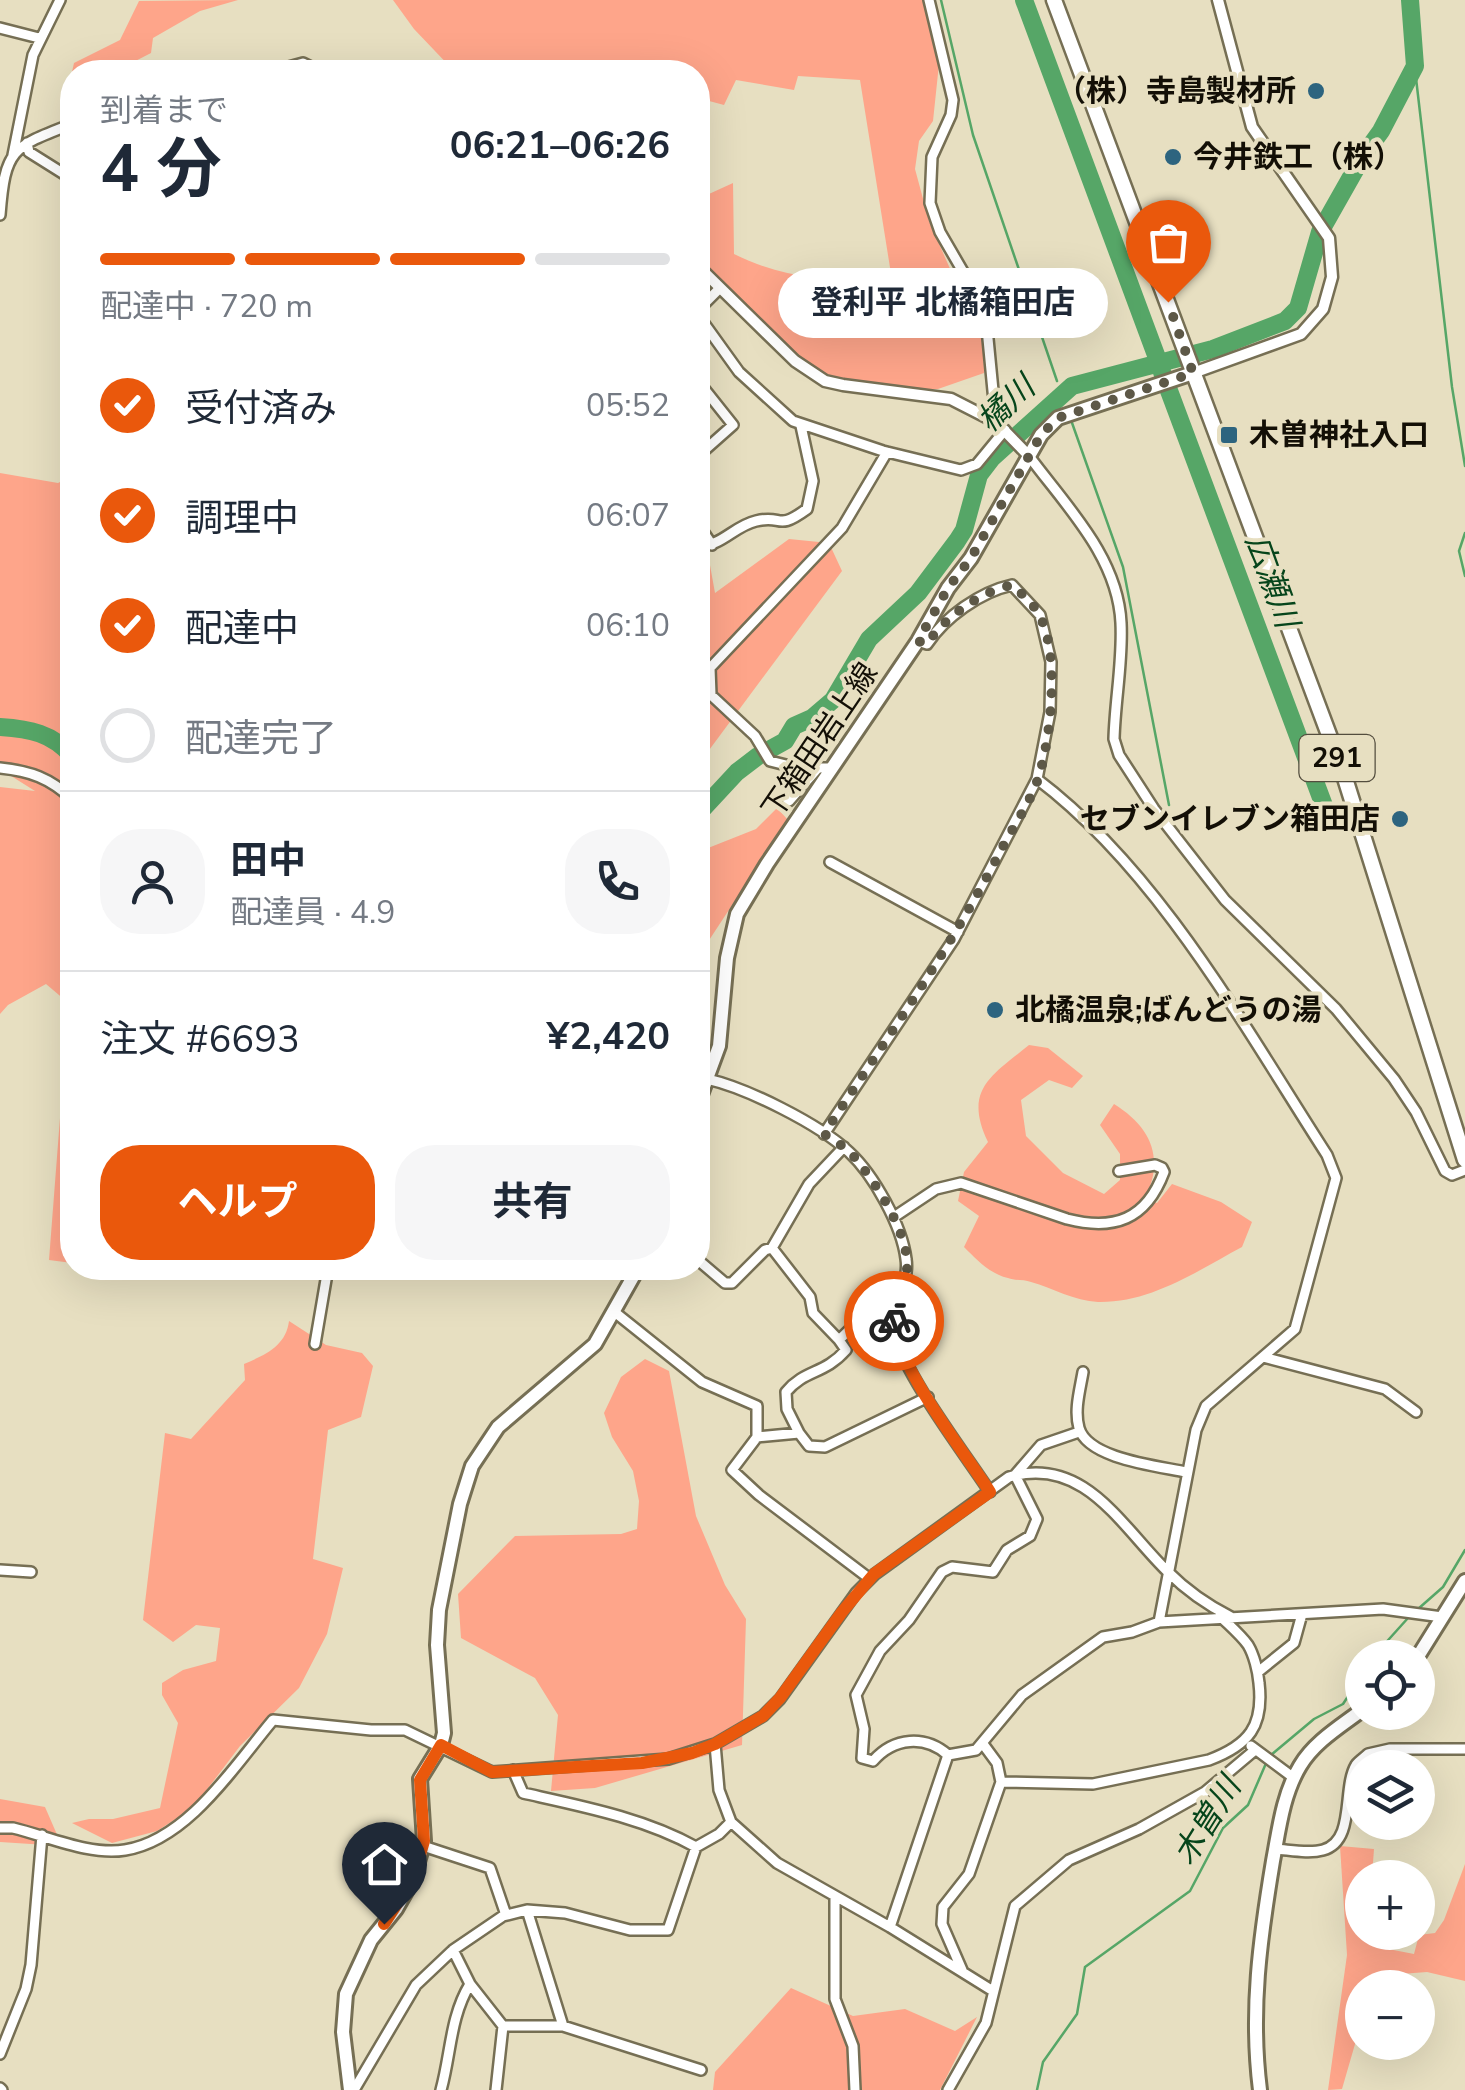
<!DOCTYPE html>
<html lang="ja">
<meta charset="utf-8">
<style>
body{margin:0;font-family:"Nunito Sans","Noto Sans JP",sans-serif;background:#f6f6f7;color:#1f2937;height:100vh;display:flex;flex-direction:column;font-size:38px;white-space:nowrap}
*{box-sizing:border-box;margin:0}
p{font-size:32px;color:#747a83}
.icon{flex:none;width:55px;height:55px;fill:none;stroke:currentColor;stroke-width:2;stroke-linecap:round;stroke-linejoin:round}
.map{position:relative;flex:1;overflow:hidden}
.side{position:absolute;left:60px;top:60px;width:650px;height:1220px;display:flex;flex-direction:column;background:#fff;border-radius:40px;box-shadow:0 10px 40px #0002}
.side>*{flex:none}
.controls{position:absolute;left:1345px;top:1640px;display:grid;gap:20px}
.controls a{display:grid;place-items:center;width:90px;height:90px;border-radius:50%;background:#fff;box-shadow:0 10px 40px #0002;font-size:50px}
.pin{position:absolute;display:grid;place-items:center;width:85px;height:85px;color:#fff;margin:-102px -42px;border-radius:50% 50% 50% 0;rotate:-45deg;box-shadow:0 0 10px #0007}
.pin .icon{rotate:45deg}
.courier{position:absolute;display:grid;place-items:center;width:100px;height:100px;margin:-50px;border:8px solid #ea580c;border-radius:50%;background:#fff;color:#222;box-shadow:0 2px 12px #0007}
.bubble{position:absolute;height:70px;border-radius:35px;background:#fff;box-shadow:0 10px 40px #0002;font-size:32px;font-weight:700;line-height:70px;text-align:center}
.head em{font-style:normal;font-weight:700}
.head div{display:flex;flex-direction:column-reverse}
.head{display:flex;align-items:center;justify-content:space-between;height:170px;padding:0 40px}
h1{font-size:65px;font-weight:700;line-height:75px}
.bar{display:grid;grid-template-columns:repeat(4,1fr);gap:15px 10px;align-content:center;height:120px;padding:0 40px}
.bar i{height:12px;border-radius:8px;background:#e0e1e3}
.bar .on{background:#ea580c}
.bar p{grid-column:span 4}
.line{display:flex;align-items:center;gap:25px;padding:0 40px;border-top:2px solid #e0e1e3}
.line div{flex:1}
.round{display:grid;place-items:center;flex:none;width:105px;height:105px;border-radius:40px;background:#f6f6f7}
ol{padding:0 40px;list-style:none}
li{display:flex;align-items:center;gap:30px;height:110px}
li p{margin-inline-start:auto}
li .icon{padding:10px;border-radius:50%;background:#ea580c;color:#fff;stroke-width:4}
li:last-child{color:#747a83}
li i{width:55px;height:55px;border:5px solid #e0e1e3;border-radius:50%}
.button{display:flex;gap:20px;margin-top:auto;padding:20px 40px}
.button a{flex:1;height:115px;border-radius:40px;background:#ea580c;color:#fff;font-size:40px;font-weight:700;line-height:115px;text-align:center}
.button a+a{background:#f6f6f7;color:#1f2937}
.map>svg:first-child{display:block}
.green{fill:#fea58a}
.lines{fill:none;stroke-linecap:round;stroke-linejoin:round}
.stream{stroke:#56a667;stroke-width:2.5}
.river{stroke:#56a667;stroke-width:18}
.minor-casing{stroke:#766f54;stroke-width:14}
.tertiary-casing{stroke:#766f54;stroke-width:15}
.secondary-casing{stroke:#766f54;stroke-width:18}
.trunk-casing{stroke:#766f54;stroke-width:19}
.minor{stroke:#fff;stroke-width:9}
.tertiary{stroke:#fff;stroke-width:10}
.secondary{stroke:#fff;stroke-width:12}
.trunk{stroke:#fff;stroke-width:14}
.done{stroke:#5d5847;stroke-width:10;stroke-dasharray:0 18}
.route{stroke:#ea580c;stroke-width:12}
.poi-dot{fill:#2d647f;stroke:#e7dfc1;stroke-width:4}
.labels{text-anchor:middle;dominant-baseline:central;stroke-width:8;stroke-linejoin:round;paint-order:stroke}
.shield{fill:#e7dfc1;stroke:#534d3e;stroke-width:2.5}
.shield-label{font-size:28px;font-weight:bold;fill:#130f06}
.poi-label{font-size:30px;font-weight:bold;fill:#130f06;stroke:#e7dfc1;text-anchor:start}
.street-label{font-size:30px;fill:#130f06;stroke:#e7dfc1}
.water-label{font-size:32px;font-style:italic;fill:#06451b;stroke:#e7dfc1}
</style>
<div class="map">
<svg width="1465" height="2090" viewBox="0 0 1465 2090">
<rect width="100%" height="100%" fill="#e7dfc1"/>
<path class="green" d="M238,0L200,11L153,38L151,53L114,72H72V95L66,98L74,63L120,40L139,1Z
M393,0H924L939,64L933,121L919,141L915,169L929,221L955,280L972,305L983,332L984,373L938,389H894L827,377L798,357L698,260V199L733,183L734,254C784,279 837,282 892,280L860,80L798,76L794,90L736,80L724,105L698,98V72H455L414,29Z
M0,473L58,483L72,476V1006L46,984L8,1005L0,1014V787L35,791L0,769Z
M789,539L829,543L842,571L698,765V560L708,554L715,593Z
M777,808L788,820L698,957V852L756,829Z
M1029,1045L1048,1048L1083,1076L1072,1088L1049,1080L1021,1100L1026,1136L1063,1173L1104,1194L1120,1180V1154L1100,1125L1114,1104C1151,1127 1165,1158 1145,1198L1157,1203L1172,1184L1221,1202L1252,1222L1242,1247C1197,1271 1151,1303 1098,1302C1074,1301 1053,1288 1031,1282C1024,1279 1015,1281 1008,1278C990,1274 977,1260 964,1247L979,1216L958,1201L964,1172L988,1142C963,1090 991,1076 1029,1045Z
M72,1105V1263L49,1260L60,1118Z
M289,1321L326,1345L362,1353L373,1366L361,1417L328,1430L313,1559L343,1568L327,1634L299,1688L240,1746L193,1808L157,1831L112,1843L72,1823L89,1819H113L160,1808L178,1723L162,1695V1683L183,1670L216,1661L220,1628L196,1625L173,1642L143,1620L165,1433L191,1439L245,1380L244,1364C265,1355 286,1346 289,1321Z
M645,1359L669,1371L696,1516L725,1585L746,1619L742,1745L595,1788L551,1791L558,1715L535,1678L461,1638L458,1594L515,1536L621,1534L637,1529L639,1501L633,1471L612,1437L604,1413L621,1377Z
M0,1799L45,1807L62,1846L0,1842Z
M1340,1846L1374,1849L1372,1877L1362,1878V1932L1379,1933L1378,1947L1414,1954L1419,1935L1435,1933L1444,1920L1465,1864V1981L1427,1972L1375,1976L1372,1987L1362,1988V2020L1342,2089L1328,2090L1347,1955Z
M791,1988L853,2016L905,2009L955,2031L977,2017L940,2090H713L715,2072Z"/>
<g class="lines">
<path class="stream" d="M941,0L973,135L1057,381
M1414,61L1452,387L1465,466
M1071,420L1123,567L1169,805
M1465,533L1459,551L1465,576
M1418,1609L1443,1587L1465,1550
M1372,1658L1408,1618
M1271,1755L1314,1719L1343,1704L1362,1675
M1037,2090L1043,2062L1077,2014L1085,1967L1190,1891L1223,1828L1248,1805L1267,1761"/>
<path class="river" d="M1024,0L1156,355
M1162,372L1326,811
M0,727C30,729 52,733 72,756
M698,814L737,772L758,756L785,741L794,726L812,718L833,700L869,639L918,593L957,541L964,530L979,475L992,458L1072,386L1213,349L1285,321L1298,308L1320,232L1363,156L1381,131L1415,66L1410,0"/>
<g class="minor-casing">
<path id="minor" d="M929,0L953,100L951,115L932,157L930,203L940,232L980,301L986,318L996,422
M0,28L39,38
M270,72L303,63L321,72
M27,143L29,152L72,179
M13,155L33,55L60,0
M0,215C5,149 12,147 72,124
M698,310L720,288
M698,315L739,372L793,421L883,451L961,470L977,464L1005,430
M698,381L733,425L698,456
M1029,456C1066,506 1118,557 1121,623C1123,661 1115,700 1114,739L1119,755L1154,809L1225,900L1336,1009L1394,1079L1416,1112L1445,1171L1452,1175L1465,1170
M698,524L712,545
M698,546C721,547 734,526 756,521C784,514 775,532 807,509L813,481L801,426
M0,768C30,771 50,778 72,799
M831,768H818L789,801L787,799L794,775L790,766L770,761L755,736L711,695L710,668L842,528L887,452
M1037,779C1159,871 1245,1028 1327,1155L1336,1178L1295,1329L1206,1406L1196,1430L1159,1622
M830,862L958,932
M707,1079C747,1088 819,1124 849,1152C874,1175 902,1226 906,1259C910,1285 889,1306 895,1334C904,1374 965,1454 990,1492
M824,1134L954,939L1037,779L1050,712L1051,662L1040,615L1012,585C980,592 945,617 927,644L918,641
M844,1147L809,1184L772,1248L810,1297L813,1313L839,1340L874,1306L897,1300
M894,1217L936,1189L961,1183L1067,1219C1114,1231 1146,1220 1164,1172L1162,1168L1155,1165L1119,1171
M698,1260L725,1283H732L765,1250L772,1248
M617,1314L702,1382L757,1406V1437L732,1470L759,1495L870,1579
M315,1344L328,1268
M1263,1357L1385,1389L1416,1412
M1083,1372C1080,1390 1074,1410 1079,1428C1088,1459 1158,1466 1186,1472
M1079,1432L1041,1445L1015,1475L1037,1519L1030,1536L1007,1550L993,1572L952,1567L942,1572L909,1620L880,1651L856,1695L864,1729L862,1758L873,1761C894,1737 925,1735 948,1755L976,1750L1022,1695L1103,1637L1132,1632L1159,1622L1383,1609L1442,1617
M799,1433L787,1409L786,1392C805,1369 824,1375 846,1350L839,1340
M757,1437L799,1433L809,1446L825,1447L928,1397
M0,1570L31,1572
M1258,1672L1294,1643L1302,1614
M715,1744L719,1790L731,1822L777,1863L890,1927L993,1991
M983,1744L997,1763L1001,1782
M1251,1746L1294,1778
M513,1770L523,1793C581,1806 644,1818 696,1847L719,1834L731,1822
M0,1828H13C47,1836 90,1856 125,1850C188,1840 235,1765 273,1720L371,1730H405L492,1772L668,1759L715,1744L763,1716L780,1699L856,1593L875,1574L1009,1477C1084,1455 1121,1526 1167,1571C1186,1590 1207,1605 1231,1617
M423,1846L490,1868L506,1915
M1276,1849C1290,1850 1309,1854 1323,1850C1356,1841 1342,1788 1356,1765C1359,1761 1364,1758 1368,1754L1390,1749H1465
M835,1896V1999L853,2046L855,2090
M527,1910L563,2026
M890,1927L948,1755
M453,1950L470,1984L503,2026L496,2090
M962,1970L942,1924L943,1907L969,1874L1001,1782L1093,1784L1209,1760C1249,1745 1264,1726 1259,1683C1258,1671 1254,1655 1248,1645C1241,1635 1229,1625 1220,1616
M503,2026H563L701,2070
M0,2054L26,1989L31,1965L42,1835
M0,2088L2,2090
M354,2090L416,1985L453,1950L503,1916L527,1910L565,1913L630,1930H668L696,1847
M441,2090C451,2054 450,2017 470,1984
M948,2090L986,2023L1015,1906L1069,1860L1139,1829L1205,1792L1255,1750"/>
</g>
<g class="tertiary-casing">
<path id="tertiary" d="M698,266L795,361L825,381L843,385L951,399L996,422L1029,456
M1193,373L1301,334L1323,309L1332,277L1329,238L1252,127L1218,0"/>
</g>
<g class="secondary-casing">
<path id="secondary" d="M698,1103L719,1046L727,958L737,914L767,864L918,641L948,588L971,558L1041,435L1058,418L1193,373
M1417,1658L1465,1581
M350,2090L343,2032L346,1994L371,1940L396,1909L413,1879L424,1841L420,1779L441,1745L444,1733L437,1645L439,1610L460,1504L472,1466L498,1427L595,1344L638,1268
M1260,2090C1250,2011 1260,1939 1273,1861C1279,1829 1283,1794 1300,1766C1314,1742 1341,1726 1362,1710"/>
</g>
<g class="trunk-casing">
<path id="trunk" d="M1054,0L1344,775L1465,1160"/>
</g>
<use href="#minor" class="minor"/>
<use href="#tertiary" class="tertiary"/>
<use href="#secondary" class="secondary"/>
<use href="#trunk" class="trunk"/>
</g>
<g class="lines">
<path class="done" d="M894,1321C894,1302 905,1287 907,1269C910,1235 876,1183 855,1158C847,1148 835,1141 824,1134C884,1042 948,953 999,854C1011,830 1029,805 1038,779C1051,739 1061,651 1038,613C1032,602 1022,594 1012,585C980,592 945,617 927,644L918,641L948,588L971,558L1041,435L1058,418L1193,373L1168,302"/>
<path class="route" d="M384,1924L413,1879L424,1841L420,1780L441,1745L492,1772L642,1763L692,1753L715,1744L763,1716L780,1698L842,1612L874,1574L990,1492C962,1449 899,1370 894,1321"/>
</g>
<g class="poi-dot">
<circle cx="1316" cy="91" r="10"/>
<circle cx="1173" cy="157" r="10"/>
<rect x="1219" y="425" width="20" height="20" rx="5"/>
<circle cx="1400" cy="819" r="10"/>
<circle cx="995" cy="1010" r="10"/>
</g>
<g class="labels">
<rect class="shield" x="1299.5" y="735" width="75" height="46" rx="8"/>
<g class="shield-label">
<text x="1337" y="758">291</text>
</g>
<g class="poi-label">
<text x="1296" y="91" text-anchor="end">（株）寺島製材所</text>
<text x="1193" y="157">今井鉄工（株）</text>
<text x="1249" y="435">木曽神社入口</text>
<text x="1380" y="819" text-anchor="end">セブンイレブン箱田店</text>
<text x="1015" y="1010">北橘温泉;ばんどうの湯</text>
</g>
<g class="street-label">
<text transform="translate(820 741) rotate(-56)">下箱田岩上線</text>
</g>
<g class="water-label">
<text transform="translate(1006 404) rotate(-43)">橘川</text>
<text transform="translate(1272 581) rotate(70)">広瀬川</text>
<text transform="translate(1207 1821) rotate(-58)">木曽川</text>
</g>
</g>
</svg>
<div class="controls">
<a><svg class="icon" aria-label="locate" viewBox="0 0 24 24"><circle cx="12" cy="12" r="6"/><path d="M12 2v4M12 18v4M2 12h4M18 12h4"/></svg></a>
<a><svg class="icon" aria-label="layers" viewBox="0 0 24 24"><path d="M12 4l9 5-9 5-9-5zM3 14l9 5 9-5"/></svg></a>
<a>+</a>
<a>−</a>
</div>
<div class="pin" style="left:1168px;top:302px;background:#ea580c"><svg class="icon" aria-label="bag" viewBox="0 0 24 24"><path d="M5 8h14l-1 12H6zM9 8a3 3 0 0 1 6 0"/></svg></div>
<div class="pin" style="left:384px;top:1924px;background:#1f2937"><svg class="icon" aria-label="home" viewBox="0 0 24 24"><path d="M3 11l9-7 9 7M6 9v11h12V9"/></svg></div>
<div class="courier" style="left:894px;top:1321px"><svg class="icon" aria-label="bike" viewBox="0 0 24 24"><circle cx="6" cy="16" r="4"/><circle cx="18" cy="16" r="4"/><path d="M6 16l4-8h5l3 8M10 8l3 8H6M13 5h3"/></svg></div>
<div class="bubble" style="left:778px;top:268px;width:330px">登利平 北橘箱田店</div>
<section class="side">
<div class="head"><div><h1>4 分</h1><p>到着まで</p></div><em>06:21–06:26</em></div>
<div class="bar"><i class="on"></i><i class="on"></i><i class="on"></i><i></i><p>配達中 · 720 m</p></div>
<ol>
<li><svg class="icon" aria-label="check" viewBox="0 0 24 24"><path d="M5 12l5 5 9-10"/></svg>受付済み<p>05:52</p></li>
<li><svg class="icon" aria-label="check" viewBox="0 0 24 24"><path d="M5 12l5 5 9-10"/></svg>調理中<p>06:07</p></li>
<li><svg class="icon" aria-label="check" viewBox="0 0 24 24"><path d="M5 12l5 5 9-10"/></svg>配達中<p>06:10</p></li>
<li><i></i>配達完了</li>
</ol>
<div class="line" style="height:180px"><a class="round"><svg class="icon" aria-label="person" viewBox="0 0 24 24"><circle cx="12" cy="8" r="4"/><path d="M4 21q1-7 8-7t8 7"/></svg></a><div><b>田中</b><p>配達員 · 4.9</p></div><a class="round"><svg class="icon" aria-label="phone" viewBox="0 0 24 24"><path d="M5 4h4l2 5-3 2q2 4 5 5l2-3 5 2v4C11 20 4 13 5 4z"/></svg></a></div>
<div class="line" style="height:130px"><div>注文 #6693</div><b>¥2,420</b></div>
<div class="button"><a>ヘルプ</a><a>共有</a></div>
</section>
</div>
